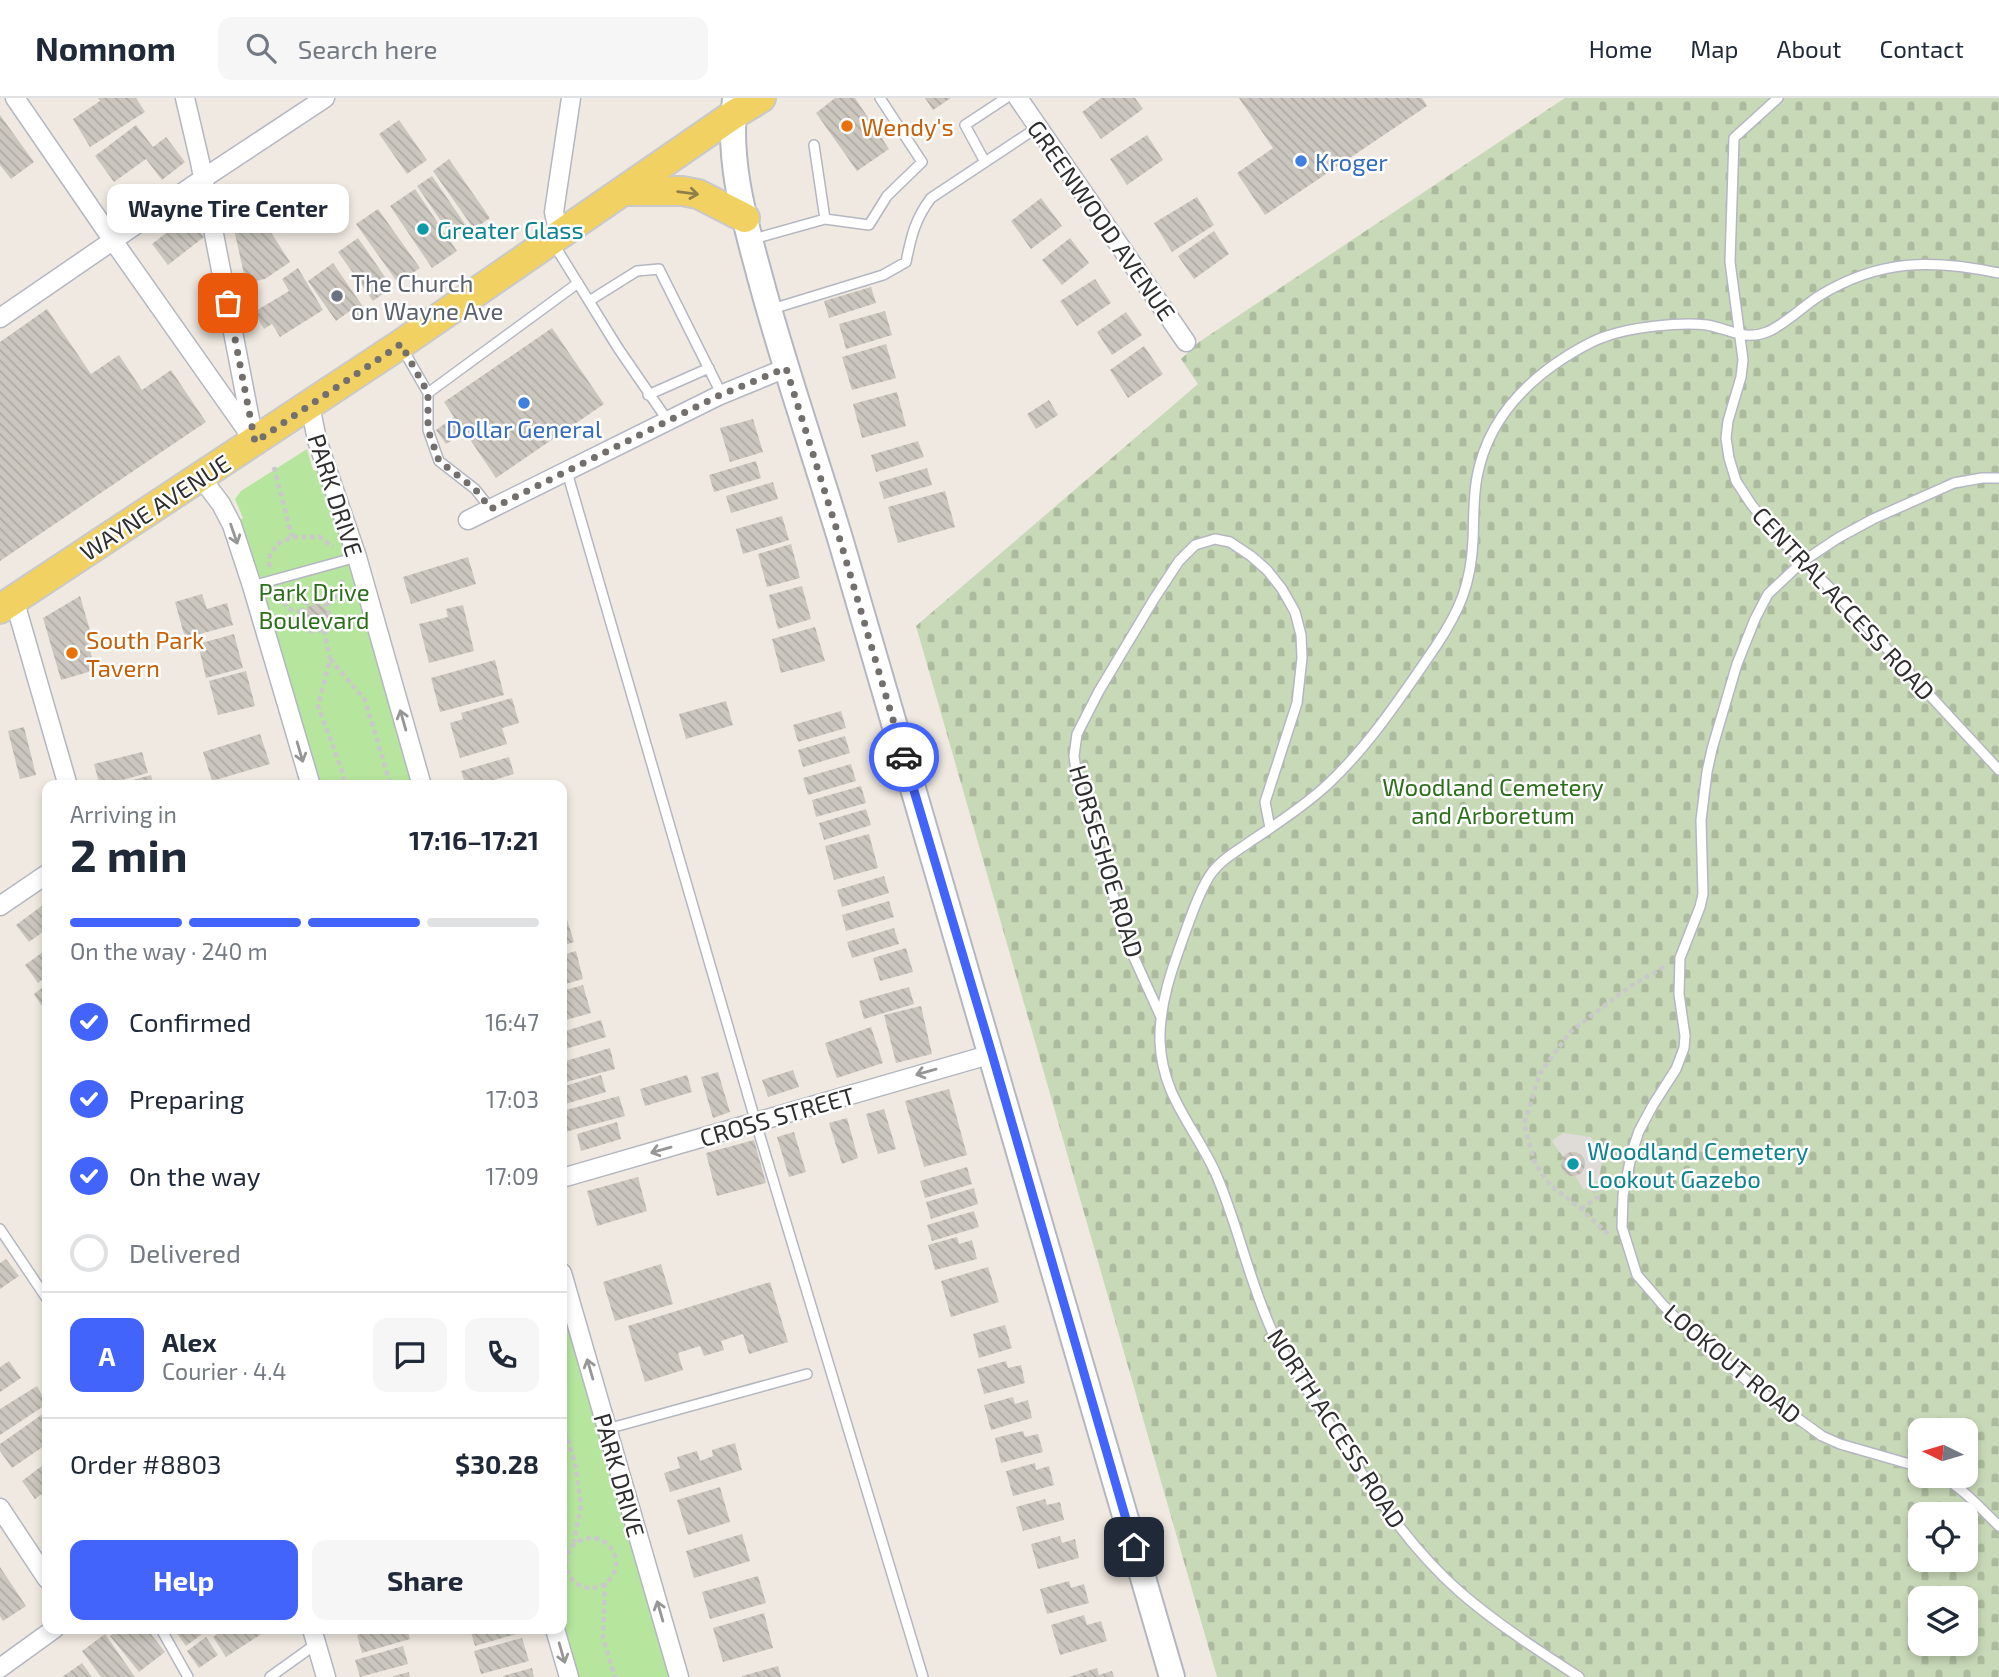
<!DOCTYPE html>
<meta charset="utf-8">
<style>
body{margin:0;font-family:"Exo 2",sans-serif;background:#f6f6f7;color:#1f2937;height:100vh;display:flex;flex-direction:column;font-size:26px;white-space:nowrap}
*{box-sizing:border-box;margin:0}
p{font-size:23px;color:#747a83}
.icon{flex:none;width:38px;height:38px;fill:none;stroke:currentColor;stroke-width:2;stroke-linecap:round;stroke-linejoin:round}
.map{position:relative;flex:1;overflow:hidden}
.sheet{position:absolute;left:42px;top:682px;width:525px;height:854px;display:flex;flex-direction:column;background:#fff;border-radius:14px;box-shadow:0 4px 10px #0003}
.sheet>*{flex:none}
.needle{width:46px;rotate:275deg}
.controls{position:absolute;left:1908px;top:1320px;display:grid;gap:14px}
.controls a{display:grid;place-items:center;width:70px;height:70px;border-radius:14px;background:#fff;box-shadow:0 4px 10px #0003;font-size:35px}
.pin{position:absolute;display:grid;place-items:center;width:60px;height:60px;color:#fff;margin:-30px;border-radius:14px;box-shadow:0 4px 10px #0006}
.courier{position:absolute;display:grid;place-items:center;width:70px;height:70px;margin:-35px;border:5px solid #4264fb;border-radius:50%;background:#fff;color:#222;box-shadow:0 2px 9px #0007}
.bubble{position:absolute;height:49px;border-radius:14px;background:#fff;box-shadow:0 4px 10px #0003;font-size:23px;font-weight:700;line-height:49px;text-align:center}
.summary em{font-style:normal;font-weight:700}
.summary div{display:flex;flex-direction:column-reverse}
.summary{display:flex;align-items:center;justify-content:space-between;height:119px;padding:0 28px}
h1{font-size:46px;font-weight:700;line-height:52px}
.bar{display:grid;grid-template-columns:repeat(4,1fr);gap:10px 7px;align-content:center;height:84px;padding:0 28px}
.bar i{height:9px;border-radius:5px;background:#e0e1e3}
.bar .current{background:#4264fb}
.bar p{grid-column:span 4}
.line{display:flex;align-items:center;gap:18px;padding:0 28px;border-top:2px solid #e0e1e3}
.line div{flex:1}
.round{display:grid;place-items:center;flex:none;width:74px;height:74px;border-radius:14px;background:#f6f6f7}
ol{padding:0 28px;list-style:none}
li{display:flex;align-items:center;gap:21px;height:77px}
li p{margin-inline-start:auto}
li .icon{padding:7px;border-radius:50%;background:#4264fb;color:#fff;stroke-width:4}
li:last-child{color:#747a83}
li i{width:38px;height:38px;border:4px solid #e0e1e3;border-radius:50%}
.primary-button{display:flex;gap:14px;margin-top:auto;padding:14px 28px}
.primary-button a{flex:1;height:80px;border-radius:14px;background:#4264fb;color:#fff;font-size:28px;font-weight:700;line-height:80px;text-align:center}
.primary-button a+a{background:#f6f6f7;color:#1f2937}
header{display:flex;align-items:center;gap:42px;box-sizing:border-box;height:98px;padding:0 35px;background:#fff;border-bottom:2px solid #e0e1e3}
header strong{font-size:33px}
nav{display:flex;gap:38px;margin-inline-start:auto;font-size:24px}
.search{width:490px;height:63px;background:#f6f6f7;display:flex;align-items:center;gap:18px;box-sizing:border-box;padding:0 24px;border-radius:14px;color:#747a83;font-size:26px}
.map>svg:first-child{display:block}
.green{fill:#b6e59e}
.cemetery{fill:url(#cemetery-stones);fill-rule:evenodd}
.plaza{fill:#dfdcd8}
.building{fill:url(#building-back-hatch)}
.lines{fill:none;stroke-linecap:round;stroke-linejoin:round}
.lane-casing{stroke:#b4b7c1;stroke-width:12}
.street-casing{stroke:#b4b7c1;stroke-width:21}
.secondary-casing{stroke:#b4b7c1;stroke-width:28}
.primary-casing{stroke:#c9c9c9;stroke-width:32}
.path{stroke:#c9c9c9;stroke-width:4.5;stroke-dasharray:5 3.5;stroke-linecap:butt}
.lane{stroke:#fff;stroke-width:9}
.street{stroke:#fff;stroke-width:18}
.secondary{stroke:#fff;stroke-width:24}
.primary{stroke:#f2d163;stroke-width:28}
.oneway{stroke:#908048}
.oneway2{stroke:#969696}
.done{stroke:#726f6d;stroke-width:7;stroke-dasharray:0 12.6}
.route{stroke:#4264fb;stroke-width:9}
.food-dot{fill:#e8710a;stroke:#fff;stroke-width:2.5}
.shop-dot{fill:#3f7fe0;stroke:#fff;stroke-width:2.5}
.culture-dot{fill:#0f9aa8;stroke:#fff;stroke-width:2.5}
.worship-dot{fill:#6b7280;stroke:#fff;stroke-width:2.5}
.labels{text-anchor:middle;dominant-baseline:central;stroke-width:5;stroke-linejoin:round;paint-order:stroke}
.food-label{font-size:24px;fill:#c56008;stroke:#fff;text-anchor:start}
.shop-label{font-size:24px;fill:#366cbe;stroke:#fff;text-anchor:start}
.street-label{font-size:24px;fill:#2e2e2e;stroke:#fff}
.culture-label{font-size:24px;fill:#0d838f;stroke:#fff;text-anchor:start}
.worship-label{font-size:24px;fill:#5b616d;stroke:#fff;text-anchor:start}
.park-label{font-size:24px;fill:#2c6e1b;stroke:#fff}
</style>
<header>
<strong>Nomnom</strong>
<div class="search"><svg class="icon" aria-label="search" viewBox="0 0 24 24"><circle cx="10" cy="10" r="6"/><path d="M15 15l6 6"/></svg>Search here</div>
<nav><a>Home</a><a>Map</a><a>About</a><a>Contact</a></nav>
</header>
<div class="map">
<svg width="1999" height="1579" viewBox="0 0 1999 1579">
<defs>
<pattern id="cemetery-stones" width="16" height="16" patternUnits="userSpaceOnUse" patternTransform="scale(1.75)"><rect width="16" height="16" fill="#c8d9b8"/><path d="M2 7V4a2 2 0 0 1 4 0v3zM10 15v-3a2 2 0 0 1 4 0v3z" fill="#acbb9e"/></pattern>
<pattern id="building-back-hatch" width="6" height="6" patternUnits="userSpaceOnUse" patternTransform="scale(1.75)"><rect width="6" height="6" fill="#cbc7bf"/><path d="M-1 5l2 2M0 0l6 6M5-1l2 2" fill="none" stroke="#afaba4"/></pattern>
</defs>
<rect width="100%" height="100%" fill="#efe9e1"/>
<path class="green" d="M307,351L313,372L328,377L422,688H311L232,427L243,420L235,401L241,393Z
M562,1175L679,1579H569L562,1531Z"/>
<path class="cemetery" d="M1565,0H1999V1579H1217L916,528L1198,286L1181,261L1199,244ZM1920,1332H1965V1377H1920ZM1920,1416H1965V1461H1920ZM1920,1500H1965V1545H1920Z"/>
<path class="plaza" d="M1563,1035L1591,1039L1603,1057L1599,1082L1584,1092L1575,1078L1583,1072L1584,1062L1579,1055L1570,1054L1563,1059L1552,1043Z"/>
<path class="building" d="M98,0H136L145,14L90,49L73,21L100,3Z
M835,0H855L889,51L857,73L816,15Z
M925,0H951L933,12Z
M1101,0H1135L1143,11L1101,41L1082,14Z
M1239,0H1422L1427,8L1265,117L1237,75L1273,50Z
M0,17L34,64L11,81L0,67Z
M399,22L427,62L407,76L379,36Z
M136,27L153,49L166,39L185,64L162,82L146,61L114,84L95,58Z
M1147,37L1163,62L1127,87L1110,61Z
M449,61L490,120L474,131L433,73Z
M432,78L467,129L452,139L417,88Z
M415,91L457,153L432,170L390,108Z
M1197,99L1214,127L1172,154L1154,125Z
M1041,100L1062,128L1031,151L1011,123Z
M252,105L290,164L265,181L246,185L231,118Z
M378,111L420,170L398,185L356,126Z
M188,118L204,139L168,167L152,146Z
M1214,133L1229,156L1194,181L1178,158Z
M358,140L392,189L373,203L338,154Z
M1070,140L1089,165L1062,187L1042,162Z
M333,165L368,216L357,224L350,213L336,223L308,183Z
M298,170L323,212L280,239L272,226L264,231L254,214L289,193L282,181Z
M1095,181L1111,205L1077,228L1060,203Z
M871,189L876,205L829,220L824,203Z
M47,211L91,276L119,257L142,292L171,272L206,324L0,463V244Z
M885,213L892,237L846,251L839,226Z
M1126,214L1142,237L1112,257L1097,234Z
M552,230L604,306L496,380L465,334L446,346L436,332L454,319L444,304Z
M886,246L896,280L852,292L842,259Z
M1144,248L1163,276L1128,300L1110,272Z
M897,294L906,328L862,340L853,306Z
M1049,302L1058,317L1036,331L1027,316Z
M753,321L763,354L730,364L720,330Z
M918,343L924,359L876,374L871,357Z
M756,363L761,380L714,394L709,377Z
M927,370L932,387L884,401L879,384Z
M773,384L778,401L731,415L726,398Z
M945,393L955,429L898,445L888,409Z
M782,418L789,442L743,456L736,431Z
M791,446L800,480L767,489L758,456Z
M468,459L476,486L411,506L403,479Z
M802,488L811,521L778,531L769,497Z
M202,496L207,511L227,505L233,527L185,540L175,504Z
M80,498L91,536L87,539L95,572L61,582L43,520Z
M304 518a12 12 0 1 1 24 0a12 12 0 1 1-24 0Z
M463,507L474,553L429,565L419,526L448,519L446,511Z
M815,529L825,563L781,575L772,541Z
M234,536L243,570L206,580L198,546Z
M495,562L504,597L440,614L431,580Z
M246,573L255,608L218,617L209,583Z
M512,600L519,625L502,630L507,646L460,660L450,625L463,621L461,615Z
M726,603L733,627L686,641L679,616Z
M841,613L846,630L798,644L793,627Z
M24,629L36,677L20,681L8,633Z
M260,636L270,666L212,683L203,654Z
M845,638L850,655L803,669L798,652Z
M142,654L148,675L100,688L94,666Z
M509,659L514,676L474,688H466L461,673Z
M851,666L856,683L808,697L803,680Z
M151,677L154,688H115V687Z
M861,688L866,705L816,719L812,702Z
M866,711L871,727L824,742L819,725Z
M869,736L878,770L834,782L825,748Z
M884,778L889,795L842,809L837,792Z
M889,803L894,819L846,833L842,817Z
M47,804V831L29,844L16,827Z
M562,806L574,844L562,848Z
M894,830L899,846L852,860L847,844Z
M906,850L913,874L880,883L873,860Z
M47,851V878L38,885L25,867Z
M576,853L583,881L562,887V857Z
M47,886V916L34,896Z
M583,887L591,915L562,923V893Z
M909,889L914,906L864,921L859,903Z
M921,908L932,956L896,965L884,917Z
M601,922L606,939L562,952V934Z
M871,929L883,965L837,980L825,945Z
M610,950L615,971L562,985V964Z
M793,972L799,989L768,999L762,982Z
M718,974L730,1014L713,1020L701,979Z
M601,977L606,994L562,1007V989Z
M687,977L692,994L645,1008L640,991Z
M949,991L967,1057L924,1069L905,1003Z
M619,998L625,1018L565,1034L562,1024V1013Z
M884,1011L896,1051L878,1056L866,1016Z
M847,1020L858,1060L842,1066L829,1025Z
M617,1024L621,1041L581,1053L577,1036Z
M794,1034L806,1074L789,1079L777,1039Z
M754,1042L766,1085L717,1098L706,1055Z
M1561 1066a12 12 0 1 1 24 0a12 12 0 1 1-24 0Z
M967,1069L972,1086L925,1100L920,1083Z
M638,1079L647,1113L597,1128L587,1093Z
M974,1090L978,1106L931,1121L926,1104Z
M974,1113L979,1129L932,1143L927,1127Z
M957,1139L959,1146L972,1142L977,1161L935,1172L928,1147Z
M6,1161L19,1178L0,1191V1165Z
M661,1166L673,1206L615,1223L603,1184Z
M988,1169L999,1204L951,1219L941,1183Z
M770,1184L788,1244L749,1256L743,1236L721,1243L724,1252L704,1258L700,1248L678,1255L683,1272L645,1284L628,1228Z
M1005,1227L1012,1250L979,1260L973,1236Z
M9,1263L21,1280L0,1294V1269Z
M1006,1263L1008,1270L1021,1267L1025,1285L984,1296L977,1271Z
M37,1288L47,1306L0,1337V1311Z
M1013,1299L1015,1306L1028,1302L1032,1320L991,1332L984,1307Z
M47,1313V1346L12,1370L0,1353V1346Z
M1023,1333L1025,1339L1038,1336L1043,1354L1001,1365L995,1340Z
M735,1345L742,1372L670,1394L664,1375L680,1370L677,1359L697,1353L700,1363L713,1358L712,1352Z
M47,1364V1392L35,1401L22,1383Z
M1035,1365L1036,1372L1049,1368L1054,1387L1013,1398L1006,1373Z
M720,1389L730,1424L688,1437L677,1402Z
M1045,1401L1047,1407L1060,1404L1064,1422L1023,1433L1016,1409Z
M742,1436L750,1463L694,1480L686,1453Z
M1060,1438L1062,1445L1075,1441L1079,1460L1038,1471L1031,1446Z
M0,1469L26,1508L3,1523L0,1518Z
M758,1478L766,1505L710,1521L702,1494Z
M1069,1483L1071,1490L1084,1486L1089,1505L1047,1516L1040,1491Z
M764,1515L773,1550L723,1564L713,1530Z
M1084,1517L1087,1527L1101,1523L1107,1543L1060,1557L1051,1527Z
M119,1531H147L165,1554L139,1574L110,1538Z
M174,1531H198L202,1536L186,1548Z
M225,1531H269L226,1559L213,1539Z
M376,1531H407L410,1541L362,1555L357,1537Z
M470,1531H522L523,1534L475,1548Z
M105,1536L135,1579H101L82,1553Z
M206,1539L218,1557L199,1570L187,1553Z
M522,1540L529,1563L481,1576L474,1553Z
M403,1548L408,1566L360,1579L355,1562Z
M82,1565L92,1579H62Z
M778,1568L781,1579H742V1578Z
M532,1570L534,1579H503V1578Z
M1097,1570L1099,1577L1112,1573L1114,1579H1069Z
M409,1574L410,1579H393V1578Z"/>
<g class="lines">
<g class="lane-casing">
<path id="lane" d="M1778,0L1734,40L1730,164L1743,262L1741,279L1728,323L1726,340L1729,360L1736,383L1751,406L1775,436L1837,497L1999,672
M814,47L825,121
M985,64L965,27L1006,0
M750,142L825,121L869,127L887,98L922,64L880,0
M553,145L618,250L668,323
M589,203L637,173L659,171L722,297
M772,211L883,177L906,164C911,139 915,121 931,100L1038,29
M401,248L428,295L578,185
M428,295V332L439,363L475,391L491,411
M648,297L709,270
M567,374L756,1025L923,1579
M252,488L357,459
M1161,919L1131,853L1078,686L1074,658L1077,636L1099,593L1154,501L1179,463L1195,447L1215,441L1230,444L1251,458L1267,472L1282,491L1295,514L1301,537L1302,560L1297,605L1265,704L1270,730
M0,1131L47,1201
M607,1331L807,1276
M1920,1369L1840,1346L1822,1338L1753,1288L1687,1231L1663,1207L1637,1177L1622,1129L1623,1097L1632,1054L1639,1033L1653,1007L1676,971L1684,950L1685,938L1679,896L1680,860L1700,809L1703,796L1701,722L1707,674L1712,651L1737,566L1755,521L1768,496L1802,464L1838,440L1873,421L1954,385L1982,380H1999
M1939,1377C1962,1389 1980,1410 1999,1428
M161,1531L188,1579
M270,1579L316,1546
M1579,1579C1539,1553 1497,1526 1460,1494C1406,1447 1366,1383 1327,1322C1308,1293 1287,1264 1272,1233C1249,1183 1238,1127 1216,1076C1195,1029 1162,999 1160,943C1159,905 1173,868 1186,832C1192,816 1197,800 1206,784C1216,764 1233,756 1251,743C1277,726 1304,708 1327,687C1368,649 1404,595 1436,548C1460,512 1471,486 1473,442C1474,421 1473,400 1477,379C1487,325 1521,287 1567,258C1579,251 1591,243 1604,239C1630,229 1680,224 1707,227C1729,231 1745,243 1767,234C1786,226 1802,209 1819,198C1879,161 1932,161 1999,175"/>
</g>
<g class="street-casing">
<path id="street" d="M15,0L114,144L255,344
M185,0L200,64L253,337
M1018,0L1186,244
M569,131L557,128L554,114L571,0
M0,220L204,80L325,0
M310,307L317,342L357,459L422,688
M200,378L221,406L232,427L252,488L311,688
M468,422L718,298L786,270
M14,501L68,688
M0,808L47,776
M562,1080L992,956
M562,1175L679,1579
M0,1410L47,1481
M312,1531L326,1579
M555,1531L569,1579
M0,1570L54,1531"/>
</g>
<g class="secondary-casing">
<path id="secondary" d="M735,1C727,62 744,120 760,179C784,269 815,357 842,447C952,824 1063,1201 1172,1579"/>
</g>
<g class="primary-casing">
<path id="primary" d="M625,93H682L698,96L745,120
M0,511L401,246L733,17L761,0"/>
</g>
<path class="path" d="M274,369L292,439
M269,469L270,457L277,446L292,439H320L333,449
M277,498L289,511L301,514
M316,503L327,507L331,527L324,532L308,533L301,514L308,504Z
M327,507L338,495L343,481
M324,532L330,561L318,608L342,673L345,688
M330,561L365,602L391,688
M1581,1111L1598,1099L1591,1087
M1608,1136L1581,1111L1550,1087L1535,1066L1524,1026L1540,975L1570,934L1629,889L1664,869
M562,1325L575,1364L581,1407L574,1444
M566 1465a25 25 0 1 1 50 0a25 25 0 1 1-50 0Z
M605,1485L603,1540L615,1579"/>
<use href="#lane" class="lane"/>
<use href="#street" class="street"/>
<use href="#secondary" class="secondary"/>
<use href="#primary" class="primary"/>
</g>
<defs><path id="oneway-shaft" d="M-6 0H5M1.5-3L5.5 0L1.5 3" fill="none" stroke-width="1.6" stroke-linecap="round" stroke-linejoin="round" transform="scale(1.75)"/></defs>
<use class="oneway" href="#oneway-shaft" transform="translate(688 95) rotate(8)"/>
<g class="oneway2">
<use href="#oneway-shaft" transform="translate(234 436) rotate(71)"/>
<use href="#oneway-shaft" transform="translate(403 622) rotate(-106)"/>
<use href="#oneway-shaft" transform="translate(300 654) rotate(74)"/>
<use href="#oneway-shaft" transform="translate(926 974) rotate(164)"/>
<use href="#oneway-shaft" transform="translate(661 1052) rotate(164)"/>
<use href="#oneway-shaft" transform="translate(590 1271) rotate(-106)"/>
<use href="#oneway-shaft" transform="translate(660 1513) rotate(-106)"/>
<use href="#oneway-shaft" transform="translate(562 1555) rotate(74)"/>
</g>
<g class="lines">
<path class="done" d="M228,205L255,344L401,246L428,295V332L439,363L475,391L491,411L718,298L786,270L840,442L904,659"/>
<path class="route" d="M904,659L992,956L1134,1449"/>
</g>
<g class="food-dot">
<circle cx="847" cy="28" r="7"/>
<circle cx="72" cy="555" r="7"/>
</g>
<g class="shop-dot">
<circle cx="1301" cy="63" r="7"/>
<circle cx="524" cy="305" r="7"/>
</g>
<g class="culture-dot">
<circle cx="423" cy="131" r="7"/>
<circle cx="1573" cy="1066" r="7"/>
</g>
<circle class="worship-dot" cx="337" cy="198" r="7"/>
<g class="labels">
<g class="food-label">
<text x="861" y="28">Wendy's</text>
<text x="86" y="541">South Park<tspan x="86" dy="28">Tavern</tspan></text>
</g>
<g class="shop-label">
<text x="1315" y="63">Kroger</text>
<text x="524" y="330" text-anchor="middle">Dollar General</text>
</g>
<g class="street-label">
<text transform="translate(1102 122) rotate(55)">GREENWOOD AVENUE</text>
<text transform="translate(336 397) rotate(72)">PARK DRIVE</text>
<text transform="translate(155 409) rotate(-33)">WAYNE AVENUE</text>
<text transform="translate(1844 505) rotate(47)">CENTRAL ACCESS ROAD</text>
<text transform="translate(1107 763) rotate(73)">HORSESHOE ROAD</text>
<text transform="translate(777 1018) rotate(-16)">CROSS STREET</text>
<text transform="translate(1733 1265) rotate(40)">LOOKOUT ROAD</text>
<text transform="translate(1337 1330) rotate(57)">NORTH ACCESS ROAD</text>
<text transform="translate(620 1377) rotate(74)">PARK DRIVE</text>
</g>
<g class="culture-label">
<text x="437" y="131">Greater Glass</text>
<text x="1587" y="1052">Woodland Cemetery<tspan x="1587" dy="28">Lookout Gazebo</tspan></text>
</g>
<g class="worship-label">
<text x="351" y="184">The Church<tspan x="351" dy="28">on Wayne Ave</tspan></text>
</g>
<g class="park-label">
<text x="314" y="493">Park Drive<tspan x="314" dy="28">Boulevard</tspan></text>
<text x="1493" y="688">Woodland Cemetery<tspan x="1493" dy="28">and Arboretum</tspan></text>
</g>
</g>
</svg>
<div class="controls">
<a><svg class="needle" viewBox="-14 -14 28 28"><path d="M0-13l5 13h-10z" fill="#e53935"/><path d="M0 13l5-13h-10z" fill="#747a83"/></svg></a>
<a><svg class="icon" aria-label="locate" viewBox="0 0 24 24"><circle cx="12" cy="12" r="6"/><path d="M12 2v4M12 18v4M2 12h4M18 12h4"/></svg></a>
<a><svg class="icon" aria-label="layers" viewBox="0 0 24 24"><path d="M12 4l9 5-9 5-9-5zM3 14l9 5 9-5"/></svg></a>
</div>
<div class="pin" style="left:228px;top:205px;background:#ea580c"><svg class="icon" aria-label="bag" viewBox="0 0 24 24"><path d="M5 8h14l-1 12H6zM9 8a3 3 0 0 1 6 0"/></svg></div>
<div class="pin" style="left:1134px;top:1449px;background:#1f2937"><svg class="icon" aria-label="home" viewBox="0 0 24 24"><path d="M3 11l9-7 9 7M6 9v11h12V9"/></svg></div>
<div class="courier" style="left:904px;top:659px"><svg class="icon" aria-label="car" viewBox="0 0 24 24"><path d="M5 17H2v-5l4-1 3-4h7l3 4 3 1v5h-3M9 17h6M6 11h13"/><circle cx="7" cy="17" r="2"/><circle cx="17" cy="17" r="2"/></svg></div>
<div class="bubble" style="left:107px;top:86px;width:242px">Wayne Tire Center</div>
<section class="sheet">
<div class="summary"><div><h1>2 min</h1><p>Arriving in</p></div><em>17:16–17:21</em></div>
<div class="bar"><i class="current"></i><i class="current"></i><i class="current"></i><i></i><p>On the way · 240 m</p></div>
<ol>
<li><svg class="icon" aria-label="check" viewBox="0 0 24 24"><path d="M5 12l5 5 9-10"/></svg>Confirmed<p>16:47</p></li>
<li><svg class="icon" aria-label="check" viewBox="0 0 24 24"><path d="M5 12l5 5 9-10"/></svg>Preparing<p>17:03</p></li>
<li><svg class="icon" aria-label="check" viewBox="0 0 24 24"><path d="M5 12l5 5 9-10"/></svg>On the way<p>17:09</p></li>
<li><i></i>Delivered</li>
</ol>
<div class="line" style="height:126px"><b class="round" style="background:#4264fb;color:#fff">A</b><div><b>Alex</b><p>Courier · 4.4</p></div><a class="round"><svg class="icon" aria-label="chat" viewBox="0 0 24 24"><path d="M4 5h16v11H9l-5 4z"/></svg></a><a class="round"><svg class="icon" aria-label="phone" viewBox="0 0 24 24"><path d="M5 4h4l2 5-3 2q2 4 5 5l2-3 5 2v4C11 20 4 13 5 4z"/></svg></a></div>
<div class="line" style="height:91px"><div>Order #8803</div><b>$30.28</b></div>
<div class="primary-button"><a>Help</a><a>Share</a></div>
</section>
</div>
